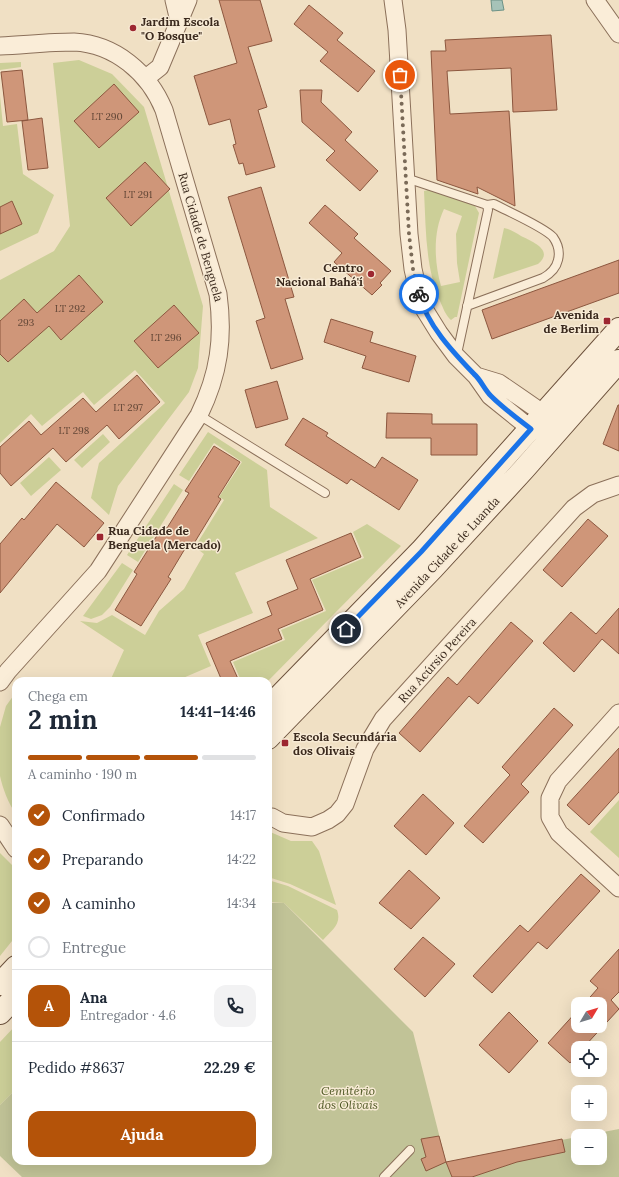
<!DOCTYPE html>
<html lang="pt">
<meta charset="utf-8">
<style>
body{margin:0;font-family:Lora,serif;background:#f2f2f3;color:#1f2937;height:100vh;display:flex;flex-direction:column;font-size:15px;white-space:nowrap}
*{box-sizing:border-box;margin:0}
p{font-size:13px;color:#747a83}
.icon{flex:none;width:22px;height:22px;fill:none;stroke:currentColor;stroke-width:2;stroke-linecap:round;stroke-linejoin:round}
.map{position:relative;flex:1;overflow:hidden}
.drawer{position:absolute;left:12px;top:677px;width:260px;height:488px;display:flex;flex-direction:column;background:#fff;border-radius:12px;box-shadow:0 4px 16px #0002}
.drawer>*{flex:none}
.needle{width:26px;rotate:52deg}
.buttons{position:absolute;left:571px;top:997px;display:grid;gap:8px}
.buttons a{display:grid;place-items:center;width:36px;height:36px;border-radius:8px;background:#fff;box-shadow:0 4px 16px #0002;font-size:20px}
.pin{position:absolute;display:grid;place-items:center;width:34px;height:34px;color:#fff;margin:-17px;border:2px solid #fff;border-radius:50%;box-shadow:0 1px 4px #0007}
.courier{position:absolute;display:grid;place-items:center;width:40px;height:40px;margin:-20px;border:3px solid #1a73e8;border-radius:50%;background:#fff;color:#222;box-shadow:0 1px 5px #0007}
.summary em{font-style:normal;font-weight:800}
.summary div{display:flex;flex-direction:column-reverse}
.summary{display:flex;align-items:center;justify-content:space-between;height:68px;padding:0 16px}
h1{font-size:26px;font-weight:800;line-height:30px}
.bar{display:grid;grid-template-columns:repeat(4,1fr);gap:6px 4px;align-content:center;height:48px;padding:0 16px}
.bar i{height:5px;border-radius:3px;background:#e0e1e3}
.bar .active{background:#b45309}
.bar p{grid-column:span 4}
.line{display:flex;align-items:center;gap:10px;padding:0 16px;border-top:1px solid #e0e1e3}
.line div{flex:1}
.round{display:grid;place-items:center;flex:none;width:42px;height:42px;border-radius:12px;background:#f2f2f3}
ol{padding:0 16px;list-style:none}
li{display:flex;align-items:center;gap:12px;height:44px}
li p{margin-inline-start:auto}
li .icon{padding:4px;border-radius:50%;background:#b45309;color:#fff;stroke-width:4}
li:last-child{color:#747a83}
li i{width:22px;height:22px;border:2px solid #e0e1e3;border-radius:50%}
.button{display:flex;gap:8px;margin-top:auto;padding:8px 16px}
.button a{flex:1;height:46px;border-radius:12px;background:#b45309;color:#fff;font-size:16px;font-weight:800;line-height:46px;text-align:center}
.map>svg:first-child{display:block}
.green{fill:#cccf98;fill-rule:evenodd}
.cemetery{fill:#c1c397;fill-rule:evenodd}
.water{fill:#a6c3b8;stroke:#6c9286}
.building{fill:#cf9679;stroke:#8c573f}
.lines{fill:none;stroke-linecap:round;stroke-linejoin:round}
.service-casing{stroke:#8b705a;stroke-width:10}
.minor-casing{stroke:#8b705a;stroke-width:19}
.secondary-casing{stroke:#6d523d;stroke-width:24}
.service{stroke:#faedd8;stroke-width:8}
.minor{stroke:#faedd8;stroke-width:17}
.secondary{stroke:#faedd8;stroke-width:22}
.done{stroke:#7a6a58;stroke-width:4;stroke-dasharray:0 7.2}
.route{stroke:#1a73e8;stroke-width:5}
.poi-dot{fill:#9d2731;stroke:#f7ead4;stroke-width:1.5}
.labels{text-anchor:middle;dominant-baseline:central;stroke-width:3;stroke-linejoin:round;paint-order:stroke}
.number-label{font-size:10px;fill:#604535}
.poi-label{font-size:12px;font-weight:bold;fill:#3b2a1e;stroke:#f7ead4;text-anchor:start}
.street-label{font-size:12px;fill:#3b2a1e;stroke:#f7ead4}
.park-label{font-size:12px;font-style:italic;fill:#4f5824;stroke:#f7ead4}
</style>
<div class="map">
<svg width="619" height="1177" viewBox="0 0 619 1177">
<rect width="100%" height="100%" fill="#f0e0c4"/>
<path class="green" d="M79,60L112,74L144,107L203,306L198,368L189,392L118,486L109,515L91,498L99,463L165,403L135,370L94,405L83,392L42,426L31,414L0,443V280L54,251L70,226L53,63Z
M21,62V67L0,70V63Z
M0,96L3,126L17,124L23,174L54,195L38,233L0,251Z
M428,190L472,204L475,206L479,213L457,317H455L451,320C446,316 443,308 440,301C425,266 426,229 424,191ZM444,209L462,216L456,234L457,263L460,282L441,286C434,261 433,232 444,209Z
M504,228C510,229 516,233 521,236C531,241 555,250 538,264L493,279Z
M208,432L267,470L270,507L318,538L235,573L253,613L198,635L211,666L183,678L184,681H110L124,650L80,621L97,623L112,615L145,635L159,611L184,589L204,554L195,547L224,500L219,497L242,462L214,443L189,481L179,475Z
M103,434L110,442L82,468L74,460Z
M49,457L61,470L31,496L20,483Z
M174,484L183,490L138,562L127,555Z
M367,524L401,546L268,681H241L233,662L285,640L281,630L326,611L312,580L364,558L353,532Z
M122,563L133,570L110,607L102,615L91,619L83,616Z
M16,692V814C8,803 3,789 0,776V727L6,706Z
M619,800V858L590,832Z
M268,831L291,841H312L319,851L336,905L290,884L268,877Z
M0,853L16,869V936L0,956Z
M268,880L288,886L337,910C342,924 332,930 323,940L284,903L268,902Z
M16,1025V1089L0,1105V1042Z"/>
<path class="cemetery" d="M268,903H284L413,1032L446,1162L619,1129V1177H22L0,1156V1105L16,1089V1161H268ZM578,1136H600V1158H578Z"/>
<path class="water" d="M491,0H502L504,10L492,11Z"/>
<path class="building" d="M219,0H260L272,41L248,47L267,107L258,110L275,167L246,175L243,163L239,164L233,145L236,144L230,119L209,125L194,76L237,63Z
M309,5L343,33L337,40L375,71L358,92L320,61L328,52L294,24Z
M551,35L557,110L513,112L511,68L447,71L450,114L509,111L515,206L477,187L478,194L437,180L431,51H446L445,40Z
M22,70L28,120L7,122L1,72Z
M114,84L139,112L99,148L74,121Z
M300,90H322L321,102L352,132L345,140L378,171L360,191L326,160L335,151L302,122Z
M42,118L48,168L28,170L22,121Z
M145,162L170,189L131,226L106,198Z
M261,187L294,297L285,299L303,359L271,369L256,321L265,318L228,197Z
M12,201L22,224L0,234V207Z
M325,205L358,234L354,238L391,271L380,283L382,285L372,295L334,262L342,253L309,223Z
M619,260V293L492,339L482,310Z
M79,275L103,302L61,340L49,326L8,362L0,354V321L24,299L37,313Z
M174,305L199,333L158,368L134,341Z
M331,319L373,332L370,342L416,356L409,382L362,368L366,356L324,342Z
M137,375L160,402L119,439L107,425L66,462L53,448L11,486L0,473V447L29,421L41,435L83,398L96,412Z
M277,381L288,419L256,428L245,390Z
M618,405H619V451L603,444Z
M387,413L432,414V424H477V455H431V438H386Z
M303,418L328,433L326,436L375,468L382,457L418,480L399,510L351,479L347,484L285,445Z
M214,446L240,462L218,497L221,499L193,545L189,542L168,577L171,579L141,626L115,610L137,574L134,572L163,526L167,528L189,493L185,491Z
M56,482L104,523L84,547L57,524L0,593V544L22,518L24,520Z
M588,519L608,536L562,587L543,570Z
M351,533L361,557L310,579L323,610L278,629L282,639L230,661L239,681H222L206,643L272,615L267,602L298,589L286,560Z
M619,608V654L602,639L574,672L543,643L571,612L596,634Z
M511,622L533,641L478,704L469,696L420,752L399,733L448,677L457,685Z
M554,708L573,725L521,784L529,792L483,843L464,826L510,775L502,767Z
M619,748V792L589,825L567,805Z
M423,794L454,823L426,855L394,826Z
M409,870L440,898L411,929L379,903Z
M581,874L600,891L547,949L538,942L492,993L473,976L520,925L528,932Z
M423,937L455,964L425,997L394,969Z
M619,949V992L611,1000L619,1009L583,1048H578V1054L570,1063L548,1043L578,1010V1026H600V1004H584L598,988L590,981Z
M509,1012L538,1041L509,1073L479,1045Z
M439,1136L446,1162L426,1171L421,1159L426,1157L421,1139Z
M562,1139L565,1152L517,1162L472,1177H452L446,1162Z"/>
<g class="lines">
<g class="service-casing">
<path id="service" d="M406,178L487,205L494,204C507,211 544,227 553,237C558,244 560,252 558,260C556,269 550,274 543,278L467,306
M457,354L488,210L487,205
M199,415L325,493
M384,1177L410,1150"/>
</g>
<g class="minor-casing">
<path id="minor" d="M174,0L179,21
M393,0L397,30L409,234L413,269L421,304L439,333L456,356L476,376L490,396L531,429L541,431
M595,0L619,34
M0,46C24,45 49,42 74,42C115,44 149,73 164,110L218,294C224,338 219,374 199,415L98,571L8,671L0,682
M146,78L160,67L188,0
M476,376L499,383L521,398L544,414L549,424
M619,713L558,781L550,798V817L559,833L619,888
M268,817H272L283,823L312,827L328,820L337,814L345,804L365,749L383,719L574,508L593,494L619,485
M0,825L16,849"/>
</g>
<g class="secondary-casing">
<path id="secondary" d="M268,708L421,551L619,329
M268,738L433,568L524,469L619,361
M0,984L16,967
M0,1013L16,996"/>
</g>
<use href="#service" class="service"/>
<use href="#minor" class="minor"/>
<use href="#secondary" class="secondary"/>
</g>
<g class="lines">
<path class="done" d="M400,75L409,234L413,269L419,294"/>
<path class="route" d="M346,629L421,552L531,429C518,419 503,408 491,396C484,389 481,380 474,374C453,352 427,325 419,294"/>
</g>
<g class="poi-dot">
<circle cx="133" cy="28" r="4"/>
<circle cx="371" cy="274" r="4"/>
<rect x="603" y="317" width="8" height="8" rx="2"/>
<rect x="96" y="533" width="8" height="8" rx="2"/>
<rect x="281" y="739" width="8" height="8" rx="2"/>
</g>
<g class="labels">
<g class="number-label">
<text x="107" y="116">LT 290</text>
<text x="138" y="194">LT 291</text>
<text x="70" y="308">LT 292</text>
<text x="26" y="322">293</text>
<text x="166" y="337">LT 296</text>
<text x="128" y="407">LT 297</text>
<text x="74" y="430">LT 298</text>
</g>
<g class="poi-label">
<text x="141" y="21">Jardim Escola<tspan x="141" dy="14">"O Bosque"</tspan></text>
<text x="363" y="267" text-anchor="end">Centro<tspan x="363" dy="14">Nacional Bahá'í</tspan></text>
<text x="599" y="314" text-anchor="end">Avenida<tspan x="599" dy="14">de Berlim</tspan></text>
<text x="108" y="530">Rua Cidade de<tspan x="108" dy="14">Benguela (Mercado)</tspan></text>
<text x="293" y="736">Escola Secundária<tspan x="293" dy="14">dos Olivais</tspan></text>
</g>
<g class="street-label">
<text transform="translate(201 237) rotate(74)">Rua Cidade de Benguela</text>
<text transform="translate(447 552) rotate(-47)">Avenida Cidade de Luanda</text>
<text transform="translate(437 660) rotate(-48)">Rua Acúrsio Pereira</text>
</g>
<g class="park-label">
<text x="348" y="1090">Cemitério<tspan x="348" dy="14">dos Olivais</tspan></text>
</g>
</g>
</svg>
<div class="buttons">
<a><svg class="needle" viewBox="-14 -14 28 28"><path d="M0-13l5 13h-10z" fill="#e53935"/><path d="M0 13l5-13h-10z" fill="#747a83"/></svg></a>
<a><svg class="icon" aria-label="locate" viewBox="0 0 24 24"><circle cx="12" cy="12" r="6"/><path d="M12 2v4M12 18v4M2 12h4M18 12h4"/></svg></a>
<a>+</a>
<a>−</a>
</div>
<div class="pin" style="left:400px;top:75px;background:#ea580c"><svg class="icon" aria-label="bag" viewBox="0 0 24 24"><path d="M5 8h14l-1 12H6zM9 8a3 3 0 0 1 6 0"/></svg></div>
<div class="pin" style="left:346px;top:629px;background:#1f2937"><svg class="icon" aria-label="home" viewBox="0 0 24 24"><path d="M3 11l9-7 9 7M6 9v11h12V9"/></svg></div>
<div class="courier" style="left:419px;top:294px"><svg class="icon" aria-label="bike" viewBox="0 0 24 24"><circle cx="6" cy="16" r="4"/><circle cx="18" cy="16" r="4"/><path d="M6 16l4-8h5l3 8M10 8l3 8H6M13 5h3"/></svg></div>
<section class="drawer">
<div class="summary"><div><h1>2 min</h1><p>Chega em</p></div><em>14:41–14:46</em></div>
<div class="bar"><i class="active"></i><i class="active"></i><i class="active"></i><i></i><p>A caminho · 190 m</p></div>
<ol>
<li><svg class="icon" aria-label="check" viewBox="0 0 24 24"><path d="M5 12l5 5 9-10"/></svg>Confirmado<p>14:17</p></li>
<li><svg class="icon" aria-label="check" viewBox="0 0 24 24"><path d="M5 12l5 5 9-10"/></svg>Preparando<p>14:22</p></li>
<li><svg class="icon" aria-label="check" viewBox="0 0 24 24"><path d="M5 12l5 5 9-10"/></svg>A caminho<p>14:34</p></li>
<li><i></i>Entregue</li>
</ol>
<div class="line" style="height:72px"><b class="round" style="background:#b45309;color:#fff">A</b><div><b>Ana</b><p>Entregador · 4.6</p></div><a class="round"><svg class="icon" aria-label="phone" viewBox="0 0 24 24"><path d="M5 4h4l2 5-3 2q2 4 5 5l2-3 5 2v4C11 20 4 13 5 4z"/></svg></a></div>
<div class="line" style="height:52px"><div>Pedido #8637</div><b>22.29 €</b></div>
<div class="button"><a>Ajuda</a></div>
</section>
</div>
